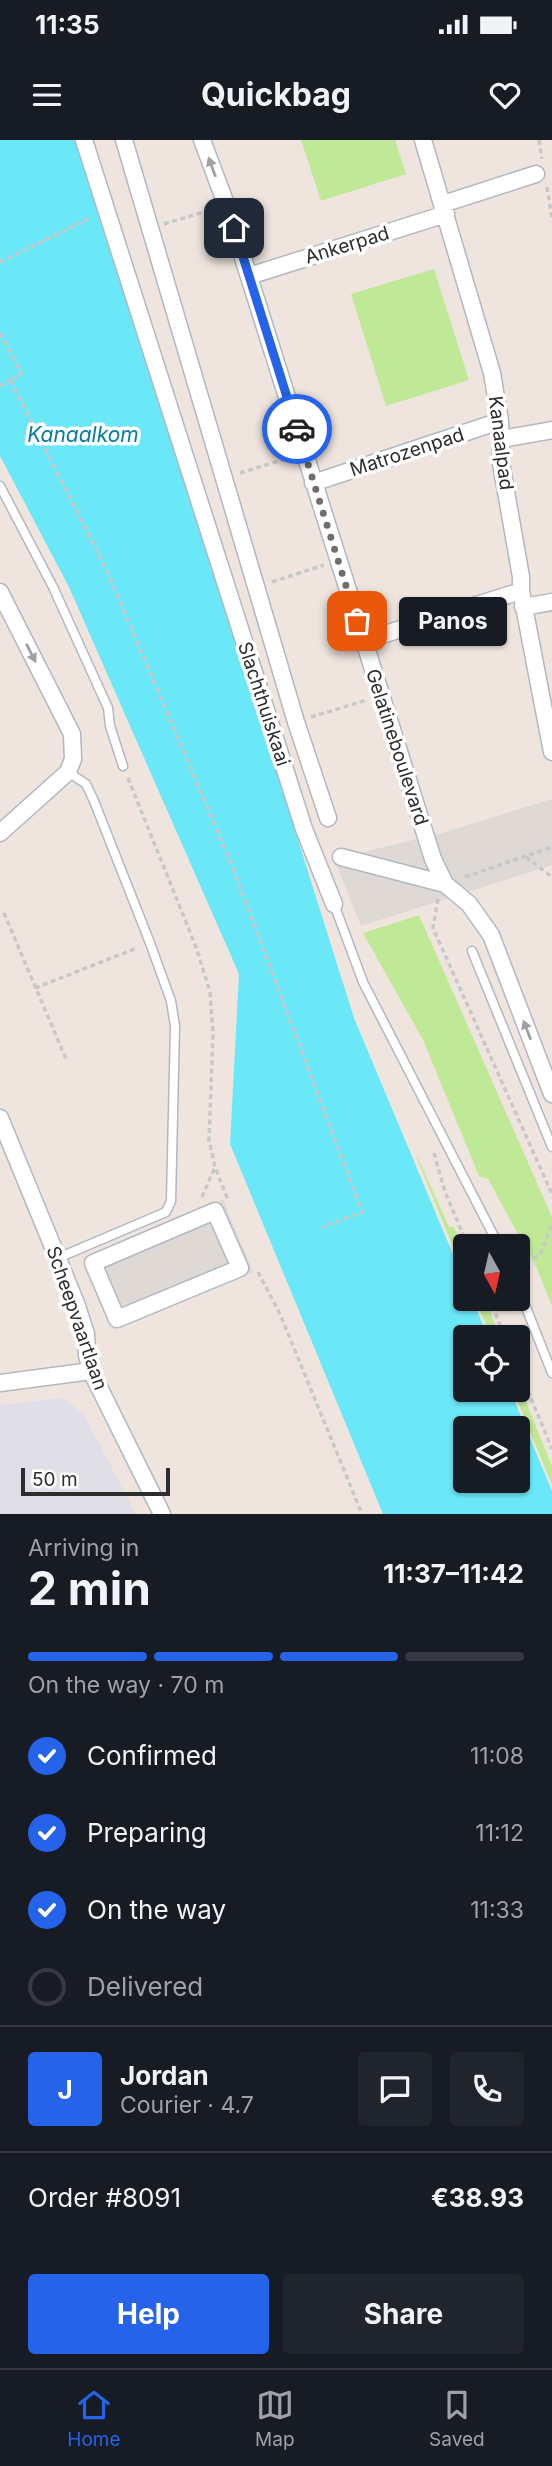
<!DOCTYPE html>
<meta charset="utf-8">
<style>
body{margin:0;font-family:Inter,sans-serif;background:#20242c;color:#f1f3f6;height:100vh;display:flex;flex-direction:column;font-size:26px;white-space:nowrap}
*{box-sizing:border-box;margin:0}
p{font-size:23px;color:#9ea1a6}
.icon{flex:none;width:38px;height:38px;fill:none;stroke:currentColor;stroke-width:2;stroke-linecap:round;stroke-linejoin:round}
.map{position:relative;height:1374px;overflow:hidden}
.details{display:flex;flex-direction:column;background:#171b24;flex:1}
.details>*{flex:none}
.needle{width:46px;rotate:172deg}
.fabs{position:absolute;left:453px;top:1094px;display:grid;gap:14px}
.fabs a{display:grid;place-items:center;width:77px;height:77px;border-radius:7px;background:#171b24;box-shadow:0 2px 5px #0004;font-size:35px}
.scale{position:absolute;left:21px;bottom:18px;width:149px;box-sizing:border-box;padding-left:7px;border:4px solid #2d2d2d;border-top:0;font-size:19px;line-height:24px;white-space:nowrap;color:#2d2d2d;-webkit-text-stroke:5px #fff;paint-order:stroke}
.pin{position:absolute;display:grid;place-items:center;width:60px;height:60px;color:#fff;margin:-30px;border-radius:14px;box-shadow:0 4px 10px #0006}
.courier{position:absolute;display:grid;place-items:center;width:70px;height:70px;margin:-35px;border:5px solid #2563eb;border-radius:50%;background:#fff;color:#222;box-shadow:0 2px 9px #0007}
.bubble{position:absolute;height:49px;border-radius:7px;background:#171b24;box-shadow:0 2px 5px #0004;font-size:23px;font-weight:700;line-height:49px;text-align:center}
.headline em{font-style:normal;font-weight:700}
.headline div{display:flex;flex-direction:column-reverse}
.headline{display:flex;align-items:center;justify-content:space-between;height:119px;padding:0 28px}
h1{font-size:46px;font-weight:700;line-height:52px}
.bar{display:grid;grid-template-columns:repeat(4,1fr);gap:10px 7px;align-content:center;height:84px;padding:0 28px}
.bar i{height:9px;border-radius:5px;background:#363941}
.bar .current{background:#2563eb}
.bar p{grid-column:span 4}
.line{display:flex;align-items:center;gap:18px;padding:0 28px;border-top:2px solid #363941}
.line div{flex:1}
.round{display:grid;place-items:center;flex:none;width:74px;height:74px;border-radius:7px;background:#20242c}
ol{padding:0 28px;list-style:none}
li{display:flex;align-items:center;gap:21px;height:77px}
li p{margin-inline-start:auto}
li .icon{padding:7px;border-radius:50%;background:#2563eb;color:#fff;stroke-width:4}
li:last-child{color:#9ea1a6}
li i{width:38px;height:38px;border:4px solid #363941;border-radius:50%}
.cta{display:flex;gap:14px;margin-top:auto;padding:14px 28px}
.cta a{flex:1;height:80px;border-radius:7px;background:#2563eb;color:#fff;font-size:28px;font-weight:700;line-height:80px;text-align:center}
.cta a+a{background:#20242c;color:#f1f3f6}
.status{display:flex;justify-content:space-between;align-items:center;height:49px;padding:0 35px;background:#171b24;direction:ltr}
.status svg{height:19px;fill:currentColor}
header{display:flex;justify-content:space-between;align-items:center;height:91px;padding:0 28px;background:#171b24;font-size:32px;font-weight:700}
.menu{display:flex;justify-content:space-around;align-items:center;height:98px;border-top:2px solid #363941;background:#171b24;font-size:19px;color:#9ea1a6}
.menu a{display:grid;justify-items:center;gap:4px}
.menu .current{color:#2563eb}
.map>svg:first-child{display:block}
.industrial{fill:#e0dfe7}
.green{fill:#c0e997}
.plaza{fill:#dfd9d6}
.water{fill:#6be8f8;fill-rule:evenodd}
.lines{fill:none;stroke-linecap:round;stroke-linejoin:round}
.lane-casing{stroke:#b2b7c1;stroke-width:11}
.street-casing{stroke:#b2b7c1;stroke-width:19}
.path{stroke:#c8c8c8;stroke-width:3.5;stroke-dasharray:5 3.5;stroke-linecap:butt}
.lane{stroke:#fff;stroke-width:8}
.street{stroke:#fff;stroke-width:16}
.oneway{fill:#a0a0a0}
.done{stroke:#716d6b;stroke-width:7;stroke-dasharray:0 12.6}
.route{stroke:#2563eb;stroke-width:9}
.labels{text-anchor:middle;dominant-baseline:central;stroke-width:7;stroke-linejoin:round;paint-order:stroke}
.street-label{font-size:19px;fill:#2d2d2d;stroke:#fff}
.water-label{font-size:21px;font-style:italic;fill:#047e9b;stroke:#fff}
</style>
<div class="status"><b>11:35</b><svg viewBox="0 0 49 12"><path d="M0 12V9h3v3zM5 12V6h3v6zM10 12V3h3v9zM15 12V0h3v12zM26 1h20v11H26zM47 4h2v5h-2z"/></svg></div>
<header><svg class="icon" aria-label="menu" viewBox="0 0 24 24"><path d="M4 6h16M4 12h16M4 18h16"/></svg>Quickbag<svg class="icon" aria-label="heart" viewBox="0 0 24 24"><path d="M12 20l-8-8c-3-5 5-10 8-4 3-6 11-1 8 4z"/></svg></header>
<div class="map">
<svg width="552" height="1374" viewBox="0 0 552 1374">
<rect width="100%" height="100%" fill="#efe5de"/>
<path class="industrial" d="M62,1258L83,1273L136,1374H0V1265Z"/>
<path class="green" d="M301,0H395L406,34L321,61Z
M434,129L469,240L386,266L351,154Z
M419,775L552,1077V1166L537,1129L488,1039L479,1036L423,900L363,793Z
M416,1016L419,1020L449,1087H454L465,1113V1136Z
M475,1159H485L500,1197H491Z
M518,1242L552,1326V1345L513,1250H518Z"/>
<path class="plaza" d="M552,659V725L361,786L334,719L442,693Z
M223,1059L253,1132L113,1189L83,1118Z"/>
<path class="water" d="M0,0H78L354,878L465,1143L466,1158L472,1159L488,1197H466V1250H510L552,1351V1374H383L230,1004L239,834L69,447L0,316ZM466,1288H518V1340H466Z"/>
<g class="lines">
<g class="lane-casing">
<path id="lane" d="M0,346L53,447L108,568L110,586L123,626
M334,764L363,842L499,1106
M472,811L552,1007
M58,1118L166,1072L171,1061L175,886L171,861L150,803L94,661L86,644L68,632
M518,1147L552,1233"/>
</g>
<g class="street-casing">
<path id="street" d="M84,0L304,689L334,764
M124,0L296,582L328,678
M202,0L226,64L433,719L445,744L469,764L491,795L552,954
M423,0L492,233L500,281L501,323L521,437V451L552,612
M443,64L536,34
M249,136L446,74
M502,299L552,290
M313,343L500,281
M0,452L72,594L73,619L68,632L0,693
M523,467L552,462
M363,501L521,451
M341,717L445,744
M0,978L76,1163L86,1194L87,1215L91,1231L162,1374
M215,1071L240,1128L117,1179L93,1123Z
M0,1243L91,1231"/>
</g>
<path class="path" d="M539,0L542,19
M547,47L552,79
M164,84L210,70
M0,122L92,77
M0,193L21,234L10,240L107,431L230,721L362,1072L322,1087
M0,246L10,240
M240,333L289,318
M272,442L324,425
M311,577L367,560
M128,638L196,807L210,852L213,893L209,1000L215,1027L228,1060
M526,717L552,737
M465,737L552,707
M438,759L433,788L552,1054
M4,773L66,919
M35,848L137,808
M434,1013L445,1052L468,1106
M202,1057L215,1027
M518,1126L540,1115L552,1084
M258,1132L280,1174L362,1374
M489,1158L505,1197
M518,1227L552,1309"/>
<use href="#lane" class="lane"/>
<use href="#street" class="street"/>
</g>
<defs><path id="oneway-solid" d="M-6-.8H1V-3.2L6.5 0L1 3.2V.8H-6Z" transform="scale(1.75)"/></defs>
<g class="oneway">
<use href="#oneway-solid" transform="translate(212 27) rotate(-110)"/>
<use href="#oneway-solid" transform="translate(31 513) rotate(63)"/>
<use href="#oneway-solid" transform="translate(527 890) rotate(-111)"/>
</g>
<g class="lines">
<path class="done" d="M297,289L357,481"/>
<path class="route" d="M234,88L297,289"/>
</g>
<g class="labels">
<g class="street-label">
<text transform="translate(347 105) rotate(-17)">Ankerpad</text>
<text transform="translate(501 303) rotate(83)">Kanaalpad</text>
<text transform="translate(407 312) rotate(-18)">Matrozenpad</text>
<text transform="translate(264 564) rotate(72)">Slachthuiskaai</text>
<text transform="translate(397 607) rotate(72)">Gelatineboulevard</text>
<text transform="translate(77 1178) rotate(71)">Scheepvaartlaan</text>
</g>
<g class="water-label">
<text x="83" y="294">Kanaalkom</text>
</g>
</g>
</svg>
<div class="fabs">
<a><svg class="needle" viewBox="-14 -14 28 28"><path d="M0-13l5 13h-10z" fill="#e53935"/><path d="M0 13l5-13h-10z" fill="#9ea1a6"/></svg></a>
<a><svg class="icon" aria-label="locate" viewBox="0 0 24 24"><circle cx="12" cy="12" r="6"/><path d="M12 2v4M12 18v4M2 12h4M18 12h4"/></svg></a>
<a><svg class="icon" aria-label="layers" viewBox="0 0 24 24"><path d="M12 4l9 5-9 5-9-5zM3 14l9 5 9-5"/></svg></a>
</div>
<div class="scale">50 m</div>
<div class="pin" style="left:357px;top:481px;background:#ea580c"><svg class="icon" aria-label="bag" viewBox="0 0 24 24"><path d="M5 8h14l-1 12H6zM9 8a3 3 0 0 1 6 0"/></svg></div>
<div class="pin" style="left:234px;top:88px;background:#1f2937"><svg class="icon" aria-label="home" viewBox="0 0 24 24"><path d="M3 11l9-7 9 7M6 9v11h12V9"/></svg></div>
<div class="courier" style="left:297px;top:289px"><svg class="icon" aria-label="car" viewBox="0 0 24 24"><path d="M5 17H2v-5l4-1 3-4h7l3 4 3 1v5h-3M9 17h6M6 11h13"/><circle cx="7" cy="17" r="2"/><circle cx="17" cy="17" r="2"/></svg></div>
<div class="bubble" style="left:399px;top:457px;width:108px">Panos</div>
</div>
<section class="details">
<div class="headline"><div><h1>2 min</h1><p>Arriving in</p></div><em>11:37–11:42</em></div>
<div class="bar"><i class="current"></i><i class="current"></i><i class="current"></i><i></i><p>On the way · 70 m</p></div>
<ol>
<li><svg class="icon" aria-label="check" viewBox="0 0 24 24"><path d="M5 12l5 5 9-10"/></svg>Confirmed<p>11:08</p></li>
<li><svg class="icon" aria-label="check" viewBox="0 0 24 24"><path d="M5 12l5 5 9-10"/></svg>Preparing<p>11:12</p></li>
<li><svg class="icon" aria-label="check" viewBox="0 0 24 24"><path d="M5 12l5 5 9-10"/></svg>On the way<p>11:33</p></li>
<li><i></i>Delivered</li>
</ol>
<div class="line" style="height:126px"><b class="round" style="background:#2563eb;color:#fff">J</b><div><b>Jordan</b><p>Courier · 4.7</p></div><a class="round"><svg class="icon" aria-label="chat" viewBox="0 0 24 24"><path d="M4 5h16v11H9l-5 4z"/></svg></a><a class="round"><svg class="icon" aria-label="phone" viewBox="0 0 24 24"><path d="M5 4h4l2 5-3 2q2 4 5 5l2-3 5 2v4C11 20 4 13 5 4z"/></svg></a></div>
<div class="line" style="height:91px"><div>Order #8091</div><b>€38.93</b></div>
<div class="cta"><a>Help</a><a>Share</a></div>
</section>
<nav class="menu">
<a class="current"><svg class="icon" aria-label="home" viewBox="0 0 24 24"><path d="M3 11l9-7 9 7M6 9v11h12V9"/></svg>Home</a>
<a><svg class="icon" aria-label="map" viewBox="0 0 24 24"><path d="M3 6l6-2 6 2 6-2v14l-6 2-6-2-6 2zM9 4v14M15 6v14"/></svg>Map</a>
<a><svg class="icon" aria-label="saved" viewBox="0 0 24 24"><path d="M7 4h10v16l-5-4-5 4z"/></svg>Saved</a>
</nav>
